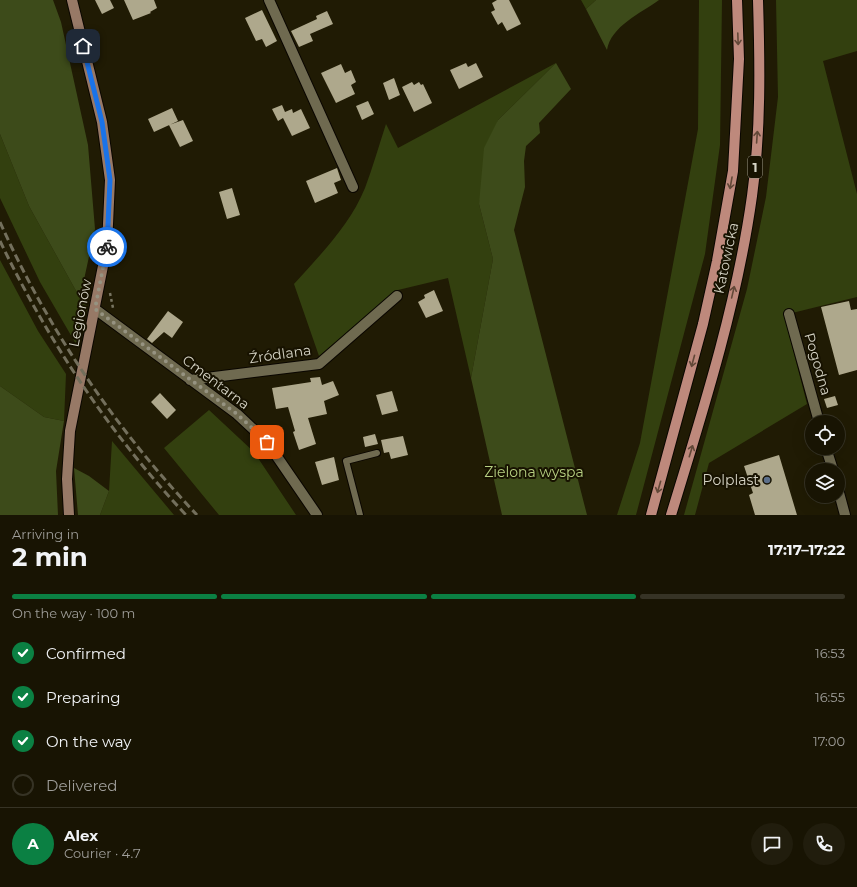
<!DOCTYPE html>
<meta charset="utf-8">
<style>
body{margin:0;font-family:Montserrat,sans-serif;background:#211d0d;color:#f1f3f6;height:100vh;display:flex;flex-direction:column;font-size:15px;white-space:nowrap}
*{box-sizing:border-box;margin:0}
p{font-size:13px;color:#9f9e9a}
.icon{flex:none;width:22px;height:22px;fill:none;stroke:currentColor;stroke-width:2;stroke-linecap:round;stroke-linejoin:round}
.map{position:relative;height:515px;overflow:hidden}
.drawer{display:flex;flex-direction:column;background:#181403;flex:1}
.drawer>*{flex:none}
.controls{position:absolute;left:805px;top:415px;display:grid;gap:8px}
.controls a{display:grid;place-items:center;width:40px;height:40px;border-radius:50%;background:#181403;box-shadow:0 4px 16px #0002,0 0 0 1px #363325;font-size:20px}
.pin{position:absolute;display:grid;place-items:center;width:34px;height:34px;color:#fff;margin:-17px;border-radius:8px;box-shadow:0 2px 6px #0006}
.courier{position:absolute;display:grid;place-items:center;width:40px;height:40px;margin:-20px;border:3px solid #1a73e8;border-radius:50%;background:#fff;color:#222;box-shadow:0 1px 5px #0007}
.head em{font-style:normal;font-weight:700}
.head div{display:flex;flex-direction:column-reverse}
.head{display:flex;align-items:center;justify-content:space-between;height:68px;padding:0 12px}
h1{font-size:26px;font-weight:700;line-height:30px}
.bar{display:grid;grid-template-columns:repeat(4,1fr);gap:6px 4px;align-content:center;height:48px;padding:0 12px}
.bar i{height:5px;border-radius:3px;background:#363325}
.bar .current{background:#0b8043}
.bar p{grid-column:span 4}
.line{display:flex;align-items:center;gap:10px;padding:0 12px;border-top:1px solid #363325}
.line div{flex:1}
.round{display:grid;place-items:center;flex:none;width:42px;height:42px;border-radius:21px;background:#211d0d}
ol{padding:0 12px;list-style:none}
li{display:flex;align-items:center;gap:12px;height:44px}
li p{margin-inline-start:auto}
li .icon{padding:4px;border-radius:50%;background:#0b8043;color:#fff;stroke-width:4}
li:last-child{color:#9f9e9a}
li i{width:22px;height:22px;border:2px solid #363325;border-radius:50%}
.map>svg:first-child{display:block}
.green{fill:#33400f}
.forest{fill:#3d4b1a}
.building{fill:#aea88c}
.lines{fill:none;stroke-linecap:round;stroke-linejoin:round}
.lane-casing{stroke:#0a0600;stroke-width:8}
.street-casing{stroke:#0a0600;stroke-width:12}
.secondary-casing{stroke:#0a0600;stroke-width:12}
.primary-casing{stroke:#0a0600;stroke-width:12}
.path{stroke:#787562;stroke-width:2.5;stroke-dasharray:3 3;stroke-linecap:butt}
.lane{stroke:#6f6a50;stroke-width:6}
.street{stroke:#6f6a50;stroke-width:10}
.secondary{stroke:#977966;stroke-width:10}
.primary{stroke:#be897c;stroke-width:10}
.rail{stroke:#736f5c;stroke-width:3;stroke-dasharray:8 4;stroke-linecap:butt}
.oneway{stroke:#624838}
.done{stroke:#969381;stroke-width:4;stroke-dasharray:0 7.2}
.route{stroke:#1a73e8;stroke-width:5}
.service-dot{fill:#5c6f8a;stroke:#171200;stroke-width:1.5}
.labels{text-anchor:middle;dominant-baseline:central;stroke-width:4;stroke-linejoin:round;paint-order:stroke}
.shield{fill:#171200;stroke:#9c9989;stroke-width:1}
.shield-label{font-size:13px;font-weight:bold;fill:#d5d3c4}
.street-label{font-size:14px;fill:#d5d3c4;stroke:#171200}
.park-label{font-size:14px;fill:#b6cf81;stroke:#171200}
.poi-label{font-size:14px;fill:#d5d3c4;stroke:#171200;text-anchor:end}
</style>
<div class="map">
<svg width="857" height="515" viewBox="0 0 857 515">
<rect width="100%" height="100%" fill="#201b04"/>
<path class="green" d="M581,0H596L586,9Z
M699,0H722L720,145L705,254L636,515H617L640,443L698,129Z
M776,0H857V51L823,61L857,194V297L784,315L807,404L709,463L695,515H684L747,289L766,197L778,97Z
M556,63L498,120L479,204L493,259L471,378L448,278L398,290L319,356L294,284C320,255 350,225 365,188C373,167 379,145 386,124L398,148Z
M0,134L29,206L80,298L88,307L76,344L40,282L0,198Z
M0,260L38,331L66,374L64,421L44,417L0,386Z
M209,410L254,452L296,515H219L164,448Z
M112,441L174,515H100L109,491Z"/>
<path class="forest" d="M0,0H53L61,22L88,145L95,229L80,298L29,206L0,134Z
M596,0H659C641,13 611,26 607,50L586,9Z
M556,63L571,89L539,123L540,133L526,146L524,161L525,187L514,230L587,515H502L471,378L493,259L479,204L484,148L498,120Z
M0,386L44,417L64,421L56,471L58,515H0Z
M74,468L89,476L109,491L100,515H78Z"/>
<path class="building" d="M95,0H110L114,8L102,14Z
M124,0H154L157,8L150,12L151,13L133,20Z
M497,0H509L521,24L507,31L502,22L498,25L491,12L495,10L492,3Z
M262,10L277,41L266,47L262,39L256,41L245,18Z
M327,11L333,24L310,34L313,41L299,47L291,31L317,19L316,16Z
M466,63L468,67L476,63L483,77L459,89L450,70Z
M341,64L345,73L351,70L356,82L351,85L355,94L336,103L321,73Z
M394,78L400,95L389,100L383,83Z
M412,82L414,85L419,82L421,85L423,84L432,103L414,112L402,87Z
M368,101L374,114L362,120L356,106Z
M282,105L285,112L292,109L293,113L301,109L310,128L292,136L283,118L278,121L272,109Z
M172,108L178,121L154,132L148,119Z
M183,120L193,141L180,147L169,125Z
M337,168L341,180L334,183L338,193L315,203L306,181Z
M232,188L240,215L227,219L219,192Z
M434,290L443,311L426,318L418,302L425,298L424,295Z
M849,301L851,310L857,309V370L839,375L821,307Z
M168,311L183,322L172,338L164,332L152,343L147,339Z
M320,377L322,385L333,381L339,395L324,401L327,414L308,418L316,444L299,450L293,432L295,431L288,407L276,409L272,388L311,382L310,378Z
M392,391L398,411L382,415L376,395Z
M160,393L176,410L167,419L151,402Z
M835,396L838,405L827,408L824,399Z
M375,434L378,444L365,447L363,437Z
M403,436L408,455L391,459L389,452L384,453L381,440Z
M779,455L797,515H755L749,495L753,493L744,466Z
M334,457L339,480L322,485L315,462Z"/>
<g class="lines">
<g class="lane-casing">
<path id="lane" d="M360,515L346,461L377,453"/>
</g>
<g class="street-casing">
<path id="street" d="M269,0L353,187
M95,309L237,414L267,442L317,515
M789,314L819,422
M190,380L319,364L397,296
M826,448L833,470
M838,489L845,515"/>
</g>
<g class="secondary-casing">
<path id="secondary" d="M69,515L67,479L70,431L107,246L110,180L102,122L72,0"/>
</g>
<g class="primary-casing">
<path id="primary" d="M651,515L703,324L717,261L733,171L739,59L737,0
M671,515C703,411 737,304 752,196C761,131 760,65 758,0"/>
</g>
<path class="path" d="M110,293L113,308"/>
<use href="#lane" class="lane"/>
<use href="#street" class="street"/>
<use href="#secondary" class="secondary"/>
<use href="#primary" class="primary"/>
<path class="rail" d="M0,222C48,330 116,429 197,515
M0,241C48,341 110,434 186,515"/>
</g>
<defs><path id="oneway-shaft" d="M-6 0H5M1.5-3L5.5 0L1.5 3" fill="none" stroke-width="1.6" stroke-linecap="round" stroke-linejoin="round"/></defs>
<g class="oneway">
<use href="#oneway-shaft" transform="translate(738 39) rotate(88)"/>
<use href="#oneway-shaft" transform="translate(757 137) rotate(-86)"/>
<use href="#oneway-shaft" transform="translate(731 183) rotate(100)"/>
<use href="#oneway-shaft" transform="translate(733 292) rotate(-77)"/>
<use href="#oneway-shaft" transform="translate(693 361) rotate(105)"/>
<use href="#oneway-shaft" transform="translate(691 451) rotate(-73)"/>
<use href="#oneway-shaft" transform="translate(659 487) rotate(106)"/>
</g>
<g class="lines">
<path class="done" d="M107,247L95,309L237,414L267,442"/>
<path class="route" d="M83,46L102,122L110,180L107,247"/>
</g>
<circle class="service-dot" cx="767" cy="480" r="4"/>
<g class="labels">
<rect class="shield" x="748" y="156" width="14" height="22" rx="3"/>
<g class="shield-label">
<text x="755" y="167">1</text>
</g>
<g class="street-label">
<text transform="translate(726 258) rotate(-78)">Katowicka</text>
<text transform="translate(80 313) rotate(-79)">Legionów</text>
<text transform="translate(280 354) rotate(-8)">Źródlana</text>
<text transform="translate(818 364) rotate(74)">Pogodna</text>
<text transform="translate(216 382) rotate(37)">Cmentarna</text>
</g>
<g class="park-label">
<text x="534" y="472">Zielona wyspa</text>
</g>
<g class="poi-label">
<text x="759" y="480">Polplast</text>
</g>
</g>
</svg>
<div class="controls">
<a><svg class="icon" aria-label="locate" viewBox="0 0 24 24"><circle cx="12" cy="12" r="6"/><path d="M12 2v4M12 18v4M2 12h4M18 12h4"/></svg></a>
<a><svg class="icon" aria-label="layers" viewBox="0 0 24 24"><path d="M12 4l9 5-9 5-9-5zM3 14l9 5 9-5"/></svg></a>
</div>
<div class="pin" style="left:267px;top:442px;background:#ea580c"><svg class="icon" aria-label="bag" viewBox="0 0 24 24"><path d="M5 8h14l-1 12H6zM9 8a3 3 0 0 1 6 0"/></svg></div>
<div class="pin" style="left:83px;top:46px;background:#1f2937"><svg class="icon" aria-label="home" viewBox="0 0 24 24"><path d="M3 11l9-7 9 7M6 9v11h12V9"/></svg></div>
<div class="courier" style="left:107px;top:247px"><svg class="icon" aria-label="bike" viewBox="0 0 24 24"><circle cx="6" cy="16" r="4"/><circle cx="18" cy="16" r="4"/><path d="M6 16l4-8h5l3 8M10 8l3 8H6M13 5h3"/></svg></div>
</div>
<section class="drawer">
<div class="head"><div><h1>2 min</h1><p>Arriving in</p></div><em>17:17–17:22</em></div>
<div class="bar"><i class="current"></i><i class="current"></i><i class="current"></i><i></i><p>On the way · 100 m</p></div>
<ol>
<li><svg class="icon" aria-label="check" viewBox="0 0 24 24"><path d="M5 12l5 5 9-10"/></svg>Confirmed<p>16:53</p></li>
<li><svg class="icon" aria-label="check" viewBox="0 0 24 24"><path d="M5 12l5 5 9-10"/></svg>Preparing<p>16:55</p></li>
<li><svg class="icon" aria-label="check" viewBox="0 0 24 24"><path d="M5 12l5 5 9-10"/></svg>On the way<p>17:00</p></li>
<li><i></i>Delivered</li>
</ol>
<div class="line" style="height:72px"><b class="round" style="background:#0b8043;color:#fff">A</b><div><b>Alex</b><p>Courier · 4.7</p></div><a class="round"><svg class="icon" aria-label="chat" viewBox="0 0 24 24"><path d="M4 5h16v11H9l-5 4z"/></svg></a><a class="round"><svg class="icon" aria-label="phone" viewBox="0 0 24 24"><path d="M5 4h4l2 5-3 2q2 4 5 5l2-3 5 2v4C11 20 4 13 5 4z"/></svg></a></div>
</section>
